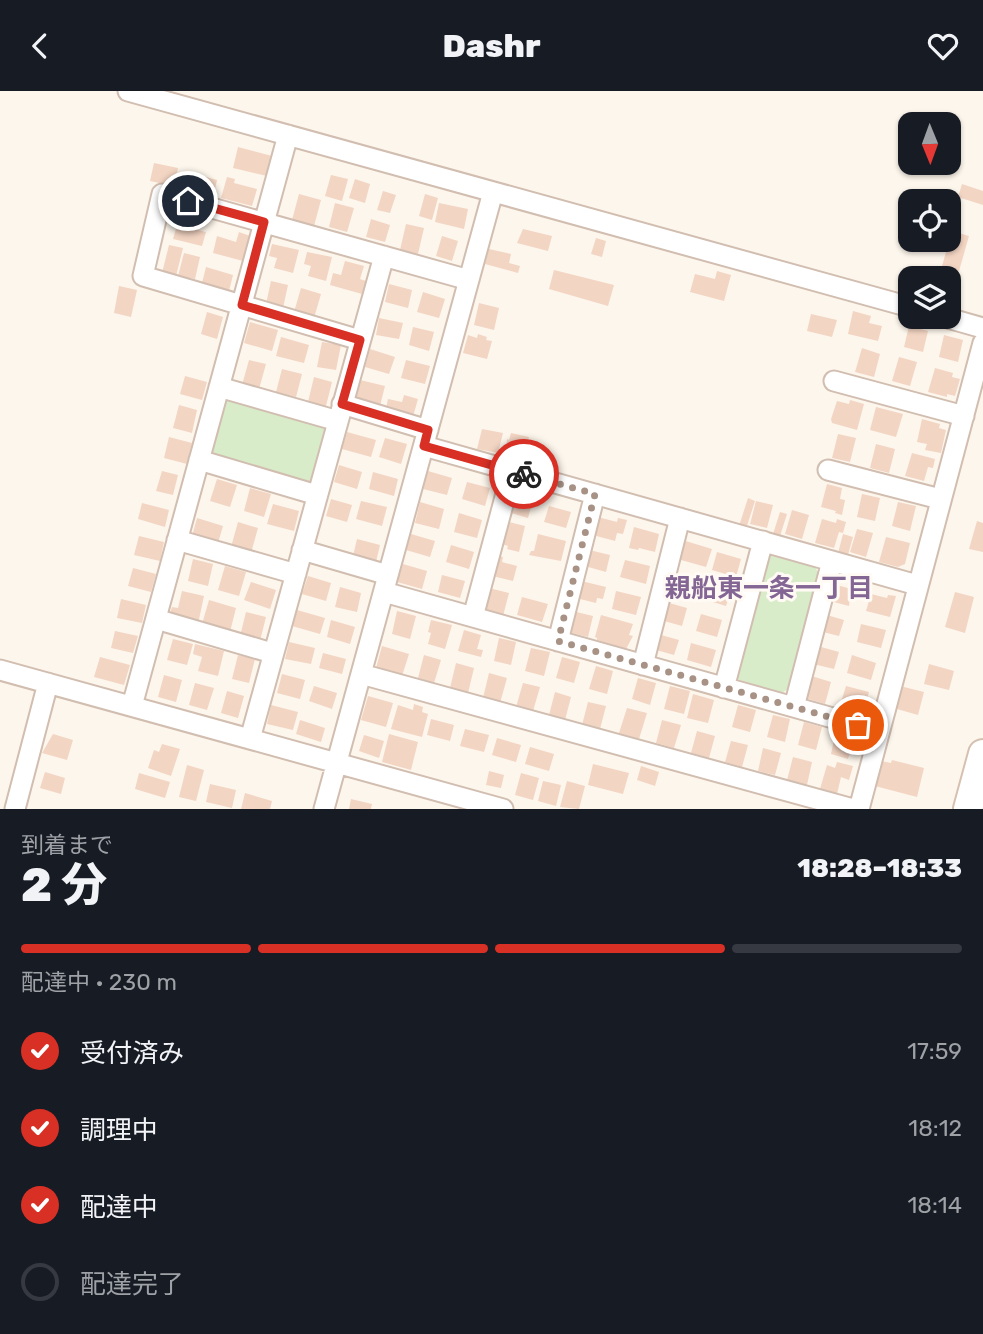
<!DOCTYPE html>
<html lang="ja">
<meta charset="utf-8">
<style>
body{margin:0;font-family:Rubik,"Noto Sans JP",sans-serif;background:#242831;color:#f1f3f6;height:100vh;display:flex;flex-direction:column;font-size:26px;white-space:nowrap}
*{box-sizing:border-box;margin:0}
p{font-size:23px;color:#9ea1a6}
.icon{flex:none;width:38px;height:38px;fill:none;stroke:currentColor;stroke-width:2;stroke-linecap:round;stroke-linejoin:round}
.map{position:relative;height:718px;overflow:hidden}
.drawer{display:flex;flex-direction:column;background:#171b24;flex:1}
.drawer>*{flex:none}
.needle{width:46px;rotate:179deg}
.fabs{position:absolute;left:898px;top:21px;display:grid;gap:14px}
.fabs a{display:grid;place-items:center;width:63px;height:63px;border-radius:14px;background:#171b24;box-shadow:0 2px 5px #0004;font-size:35px}
.pin{position:absolute;display:grid;place-items:center;width:60px;height:60px;color:#fff;margin:-30px;border:4px solid #fff;border-radius:50%;box-shadow:0 2px 7px #0007}
.courier{position:absolute;display:grid;place-items:center;width:70px;height:70px;margin:-35px;border:5px solid #d93025;border-radius:50%;background:#fff;color:#222;box-shadow:0 2px 9px #0007}
.head em{font-style:normal;font-weight:800}
.head div{display:flex;flex-direction:column-reverse}
.head{display:flex;align-items:center;justify-content:space-between;height:119px;padding:0 21px}
h1{font-size:46px;font-weight:800;line-height:52px}
.bar{display:grid;grid-template-columns:repeat(4,1fr);gap:10px 7px;align-content:center;height:84px;padding:0 21px}
.bar i{height:9px;border-radius:5px;background:#363941}
.bar .active{background:#d93025}
.bar p{grid-column:span 4}
ol{padding:0 21px;list-style:none}
li{display:flex;align-items:center;gap:21px;height:77px}
li p{margin-inline-start:auto}
li .icon{padding:7px;border-radius:50%;background:#d93025;color:#fff;stroke-width:4}
li:last-child{color:#9ea1a6}
li i{width:38px;height:38px;border:4px solid #363941;border-radius:50%}
header{display:flex;justify-content:space-between;align-items:center;height:91px;padding:0 21px;background:#171b24;font-size:32px;font-weight:800}
.map>svg:first-child{display:block}
.green{fill:#d8ecc9}
.building{fill:#f3d5c3}
.lines{fill:none;stroke-linecap:round;stroke-linejoin:round}
.street-casing{stroke:#d1beb0;stroke-width:23}
.secondary-casing{stroke:#d6c0b0;stroke-width:32}
.street{stroke:#fff;stroke-width:19}
.secondary{stroke:#fff;stroke-width:28}
.done{stroke:#a89285;stroke-width:7;stroke-dasharray:0 12.6}
.route{stroke:#d93025;stroke-width:9}
.labels{text-anchor:middle;dominant-baseline:central;stroke-width:6;stroke-linejoin:round;paint-order:stroke}
.neighbourhood-label{font-size:26px;font-weight:bold;fill:#846695;stroke:#fffaf3}
</style>
<header><svg class="icon" aria-label="back" viewBox="0 0 24 24"><path d="M15 5l-7 7 7 7"/></svg>Dashr<svg class="icon" aria-label="heart" viewBox="0 0 24 24"><path d="M12 20l-8-8c-3-5 5-10 8-4 3-6 11-1 8 4z"/></svg></header>
<div class="map">
<svg width="983" height="718" viewBox="0 0 983 718">
<rect width="100%" height="100%" fill="#fdf6ec"/>
<path class="green" d="M227,308L329,338L313,393L211,364Z
M769,464L815,476L819,483L788,598L782,602L734,587Z"/>
<path class="building" d="M238,56L272,65L267,85L233,77Z
M154,72L178,77L174,95L150,90Z
M188,81L217,89L213,106L183,99Z
M331,84L348,88L342,110L325,105Z
M227,86L235,88L234,92L257,98L252,115L221,107Z
M355,88L370,93L365,112L349,107Z
M962,93L983,100V114L958,106Z
M383,100L396,104L390,122L377,119Z
M299,103L321,109L314,135L292,129Z
M425,103L438,107L432,129L419,125Z
M335,112L354,117L347,141L329,136Z
M439,112L468,118L464,138L435,131Z
M371,128L390,134L385,151L366,146Z
M406,133L424,137L418,163L400,159Z
M177,134L206,141L202,155L173,148Z
M523,138L552,145L548,160L517,152Z
M952,140L969,145L959,180L942,175Z
M239,141L250,145L243,170L213,162L217,145L236,151Z
M442,145L458,150L452,170L436,165Z
M596,147L606,150L602,166L591,163Z
M272,153L299,159L293,182L274,177L277,167L269,165Z
M169,154L183,157L176,185L162,182Z
M489,158L511,163L509,172L520,175L518,182L485,173Z
M307,161L332,166L326,190L308,185L311,175L304,173Z
M184,162L200,166L195,188L178,185Z
M345,170L364,175L360,188L366,190L362,203L330,194L333,182L341,184Z
M206,176L233,184L229,200L202,192Z
M554,179L614,194L608,215L549,198Z
M717,180L731,184L724,210L690,201L695,183L715,188Z
M271,190L288,194L283,217L266,213Z
M389,193L412,199L408,217L385,211Z
M119,195L137,199L131,226L114,222Z
M301,197L321,203L314,227L294,221Z
M423,201L445,208L439,227L417,221Z
M479,212L499,217L494,239L474,234Z
M853,220L871,225L869,232L882,235L878,250L848,243Z
M207,221L223,226L217,248L201,243Z
M811,223L837,229L832,246L807,240Z
M379,227L403,232L399,248L376,244Z
M250,231L278,239L272,260L244,252Z
M909,235L928,240L923,261L904,256Z
M413,236L434,241L429,260L409,254Z
M478,243L487,246L486,249L492,250L487,268L463,262L468,244L477,247Z
M944,244L963,249L958,271L939,266Z
M281,246L309,254L304,272L276,265Z
M322,251L341,254L336,279L317,276Z
M862,257L880,263L874,286L855,281Z
M370,258L395,266L389,283L365,276Z
M899,266L917,271L910,295L892,290Z
M249,269L266,273L259,298L242,294Z
M406,269L430,275L425,293L401,287Z
M935,277L953,282L952,286L960,288L955,305L947,303V306L928,301Z
M282,278L302,283L296,306L276,301Z
M185,285L207,291L202,309L180,303Z
M314,286L332,291L326,315L308,311Z
M360,289L385,295L379,319L354,312Z
M404,304L418,308L412,329L385,322L388,308L402,311Z
M850,309L864,313L857,339L832,332L831,328L837,310L849,313Z
M179,314L197,319L192,342L173,337Z
M876,316L903,323L896,346L870,339Z
M922,328L940,333L939,337L946,339L941,362L925,359L927,353L917,351Z
M482,338L503,342L498,362L477,358Z
M347,341L376,349L371,366L342,358Z
M511,342L529,346L526,358L533,360L530,373L511,368L512,365L506,363L507,348L509,349Z
M838,343L856,347L850,371L832,367Z
M169,346L192,352L187,373L164,367Z
M385,347L407,353L401,373L379,366Z
M876,353L895,358L889,382L870,377Z
M912,362L935,368L933,377L928,376L924,390L905,385Z
M339,374L362,381L357,398L334,391Z
M162,380L178,384L173,404L156,400Z
M428,380L452,387L447,404L423,398Z
M373,381L398,388L394,405L369,398Z
M217,388L237,394L230,416L210,410Z
M467,391L490,397L485,415L462,408Z
M827,393L842,397L840,408L845,409L842,424L835,422L836,420L821,416Z
M250,397L271,403L264,426L244,420Z
M510,402L533,409L528,427L505,420Z
M862,403L880,407L875,430L857,426Z
M748,407L755,410L746,438L739,435Z
M331,408L352,414L347,431L326,425Z
M361,410L387,416L382,435L356,428Z
M756,410L773,414L767,437L750,433Z
M420,411L444,418L439,438L415,432Z
M898,411L916,415L910,440L892,435Z
M142,412L169,419L165,436L138,428Z
M273,413L299,420L294,440L267,433Z
M549,415L571,421L566,437L544,431Z
M792,419L809,424L802,448L785,443Z
M780,421L787,423L780,445L773,443Z
M459,422L482,429L477,447L454,441Z
M594,425L617,431L618,427L627,429L623,443L617,442L615,450L589,443Z
M197,427L223,435L218,452L192,445Z
M822,428L836,432L837,428L846,431L843,442L839,441L834,457L815,452Z
M505,430L525,435L519,461L507,458L508,455L495,451Z
M977,430L983,432V461L969,458Z
M238,431L258,437L251,462L231,456Z
M634,436L659,443L655,461L639,457L638,459L629,457Z
M857,438L873,442L866,466L850,461Z
M411,443L435,450L430,466L406,459Z
M538,443L566,450L561,470L529,464L531,460H534Z
M843,443L853,446L848,464L838,462Z
M139,445L164,451L160,470L134,464Z
M886,446L910,452L905,473L898,476L879,471Z
M357,448L380,454L376,471L353,465Z
M679,448L712,458L706,476L674,467Z
M451,454L474,461L469,478L446,471Z
M585,458L610,464L606,481L581,474Z
M717,461L741,468L736,486L712,479Z
M493,463L503,466L502,471L517,475L513,490L488,484Z
M193,468L213,473L208,495L188,490Z
M625,469L650,475L646,493L620,486Z
M403,473L427,480L422,498L397,491Z
M225,475L246,481L239,505L218,499Z
M133,477L156,483L151,501L128,495Z
M671,480L695,487L690,504L666,497Z
M442,484L465,490L460,507L438,501Z
M308,485L331,492L326,510L302,503Z
M577,489L606,496L603,508L597,507L596,512L572,506Z
M251,491L276,499L270,518L244,509Z
M708,491L731,499L726,515L703,508Z
M830,492L851,498L849,515L826,509Z
M340,496L361,502L357,521L335,516Z
M485,496L509,502L503,525L479,519Z
M182,500L204,505L198,533L169,526L172,516L178,517Z
M616,500L641,506L636,524L612,518Z
M955,501L974,506L965,542L945,536Z
M871,503L887,507L888,504L896,505L890,526L866,520Z
M522,506L548,513L542,531L517,524Z
M121,508L146,514L142,532L117,527Z
M209,509L236,517L230,541L202,533Z
M662,510L687,517L682,535L657,528Z
M297,519L325,527L320,543L292,535Z
M568,519L593,525L588,546L563,540Z
M397,520L416,525L410,548L392,543Z
M246,521L266,526L260,550L240,545Z
M820,522L844,529L839,545L815,539Z
M701,523L722,529L717,546L696,540Z
M601,524L633,533L629,544L633,545L626,558L597,549V547L595,546Z
M331,529L355,536L350,553L327,546Z
M431,529L452,534L445,558L428,553L431,542L428,541Z
M861,533L886,539L881,557L857,551Z
M464,539L481,544L477,558L483,559L481,566L458,560Z
M115,540L138,545L133,562L111,557Z
M654,542L679,549L674,564L649,557Z
M499,547L516,551L511,574L494,570Z
M173,548L193,553L187,574L167,569Z
M289,551L315,557L311,573L285,568Z
M691,552L716,559L711,576L687,569Z
M195,553L224,560L218,585L198,580L202,566L193,563Z
M814,554L839,561L834,578L809,572Z
M382,555L409,563L402,585L376,577Z
M531,557L550,561L544,585L525,580Z
M323,562L346,568L342,583L319,577Z
M238,564L255,568L249,592L232,588Z
M424,564L441,569L434,592L418,587Z
M852,564L876,572L871,589L847,582Z
M100,566L130,574L124,594L94,586Z
M562,566L580,571L574,592L556,587Z
M456,572L474,577L468,602L450,597Z
M929,573L954,580L949,599L924,593Z
M596,575L613,580L607,603L589,598Z
M489,582L507,587L500,612L483,607Z
M282,583L305,589L300,608L277,602Z
M805,583L831,591L825,613L802,606Z
M164,584L182,589L176,611L158,606Z
M638,587L656,592L650,614L632,608Z
M195,592L214,597L207,619L189,614Z
M523,592L540,596L533,620L516,616Z
M896,594L924,601L918,624L890,616Z
M314,595L337,602L332,618L309,610Z
M670,595L690,600L684,623L664,618Z
M846,595L869,601L862,624L839,618Z
M227,600L244,605L238,627L221,622Z
M555,601L571,606L565,629L549,624Z
M693,603L714,609L708,632L687,627Z
M368,605L393,612L386,636L361,629Z
M588,611L606,615L600,638L582,634Z
M414,613L423,616L422,621L428,623L422,646L391,638L398,614L413,619Z
M271,614L298,621L293,639L267,633Z
M738,614L756,619L750,641L732,636Z
M627,617L647,622L639,648L619,642Z
M773,624L790,628L785,651L767,646Z
M431,628L454,634L450,650L427,644Z
M300,629L325,637L321,651L296,643Z
M662,629L681,634L674,657L656,652Z
M804,631L822,636L816,659L798,654Z
M465,638L489,644L484,661L460,655Z
M697,640L715,645L709,667L691,662Z
M836,640L859,647L856,656L852,655L848,668L831,663Z
M53,643L73,649L67,669L42,662Z
M389,643L418,651L411,679L382,671Z
M364,644L384,650L379,667L359,660Z
M497,647L521,654L516,671L492,664Z
M731,650L748,654L742,676L725,671Z
M162,653L180,658L171,685L148,677L154,659L159,661Z
M530,656L554,663L549,680L525,673Z
M763,657L781,662L775,684L758,680Z
M793,666L812,671L807,694L787,689Z
M892,669L924,677L917,706L875,695L881,670L891,672Z
M837,671L853,675L849,689L841,686L837,703L820,698L827,674L835,677Z
M593,673L629,682L623,703L588,694Z
M187,674L204,679L196,710L179,706Z
M641,675L659,681L655,695L637,689Z
M489,680L504,684L501,697L486,694Z
M45,681L65,687L61,703L40,697Z
M139,682L170,691L165,707L135,698Z
M521,682L539,687L533,709L515,704Z
M543,690L561,694L556,715L538,710Z
M567,690L585,695L579,718L560,716Z
M210,693L236,699L232,717L206,711Z
M245,702L272,710L270,718H241Z
M351,708L372,713L371,718H349Z"/>
<g class="lines">
<g class="street-casing">
<path id="street" d="M128,0L910,216
M944,226L983,237
M360,249L143,185L162,103L469,189
M834,290L964,325
M219,296L338,330
M342,313L428,339
M424,355L917,494
M199,369L317,404
M828,379L940,408
M177,449L296,483
M302,459L388,484
M384,501L879,640
M473,526L512,380
M156,528L272,562
M558,550L595,403
M643,574L680,427
M0,579L503,718
M361,583L853,718
M724,597L763,450
M132,615L288,44
M794,616L832,470
M250,648L384,165
M15,718L48,592
M324,718L493,101
M859,718L983,252"/>
</g>
<g class="secondary-casing">
<path id="secondary" d="M968,718L983,663"/>
</g>
<use href="#street" class="street"/>
<use href="#secondary" class="secondary"/>
</g>
<g class="lines">
<path class="done" d="M524,383L595,403L558,550L858,634"/>
<path class="route" d="M188,110L264,131L242,214L360,249L342,313L428,339L424,355L524,383"/>
</g>
<g class="labels">
<g class="neighbourhood-label">
<text x="769" y="497">親船東一条一丁目</text>
</g>
</g>
</svg>
<div class="fabs">
<a><svg class="needle" viewBox="-14 -14 28 28"><path d="M0-13l5 13h-10z" fill="#e53935"/><path d="M0 13l5-13h-10z" fill="#9ea1a6"/></svg></a>
<a><svg class="icon" aria-label="locate" viewBox="0 0 24 24"><circle cx="12" cy="12" r="6"/><path d="M12 2v4M12 18v4M2 12h4M18 12h4"/></svg></a>
<a><svg class="icon" aria-label="layers" viewBox="0 0 24 24"><path d="M12 4l9 5-9 5-9-5zM3 14l9 5 9-5"/></svg></a>
</div>
<div class="pin" style="left:858px;top:634px;background:#ea580c"><svg class="icon" aria-label="bag" viewBox="0 0 24 24"><path d="M5 8h14l-1 12H6zM9 8a3 3 0 0 1 6 0"/></svg></div>
<div class="pin" style="left:188px;top:110px;background:#1f2937"><svg class="icon" aria-label="home" viewBox="0 0 24 24"><path d="M3 11l9-7 9 7M6 9v11h12V9"/></svg></div>
<div class="courier" style="left:524px;top:383px"><svg class="icon" aria-label="bike" viewBox="0 0 24 24"><circle cx="6" cy="16" r="4"/><circle cx="18" cy="16" r="4"/><path d="M6 16l4-8h5l3 8M10 8l3 8H6M13 5h3"/></svg></div>
</div>
<section class="drawer">
<div class="head"><div><h1>2 分</h1><p>到着まで</p></div><em>18:28–18:33</em></div>
<div class="bar"><i class="active"></i><i class="active"></i><i class="active"></i><i></i><p>配達中 · 230 m</p></div>
<ol>
<li><svg class="icon" aria-label="check" viewBox="0 0 24 24"><path d="M5 12l5 5 9-10"/></svg>受付済み<p>17:59</p></li>
<li><svg class="icon" aria-label="check" viewBox="0 0 24 24"><path d="M5 12l5 5 9-10"/></svg>調理中<p>18:12</p></li>
<li><svg class="icon" aria-label="check" viewBox="0 0 24 24"><path d="M5 12l5 5 9-10"/></svg>配達中<p>18:14</p></li>
<li><i></i>配達完了</li>
</ol>
</section>
